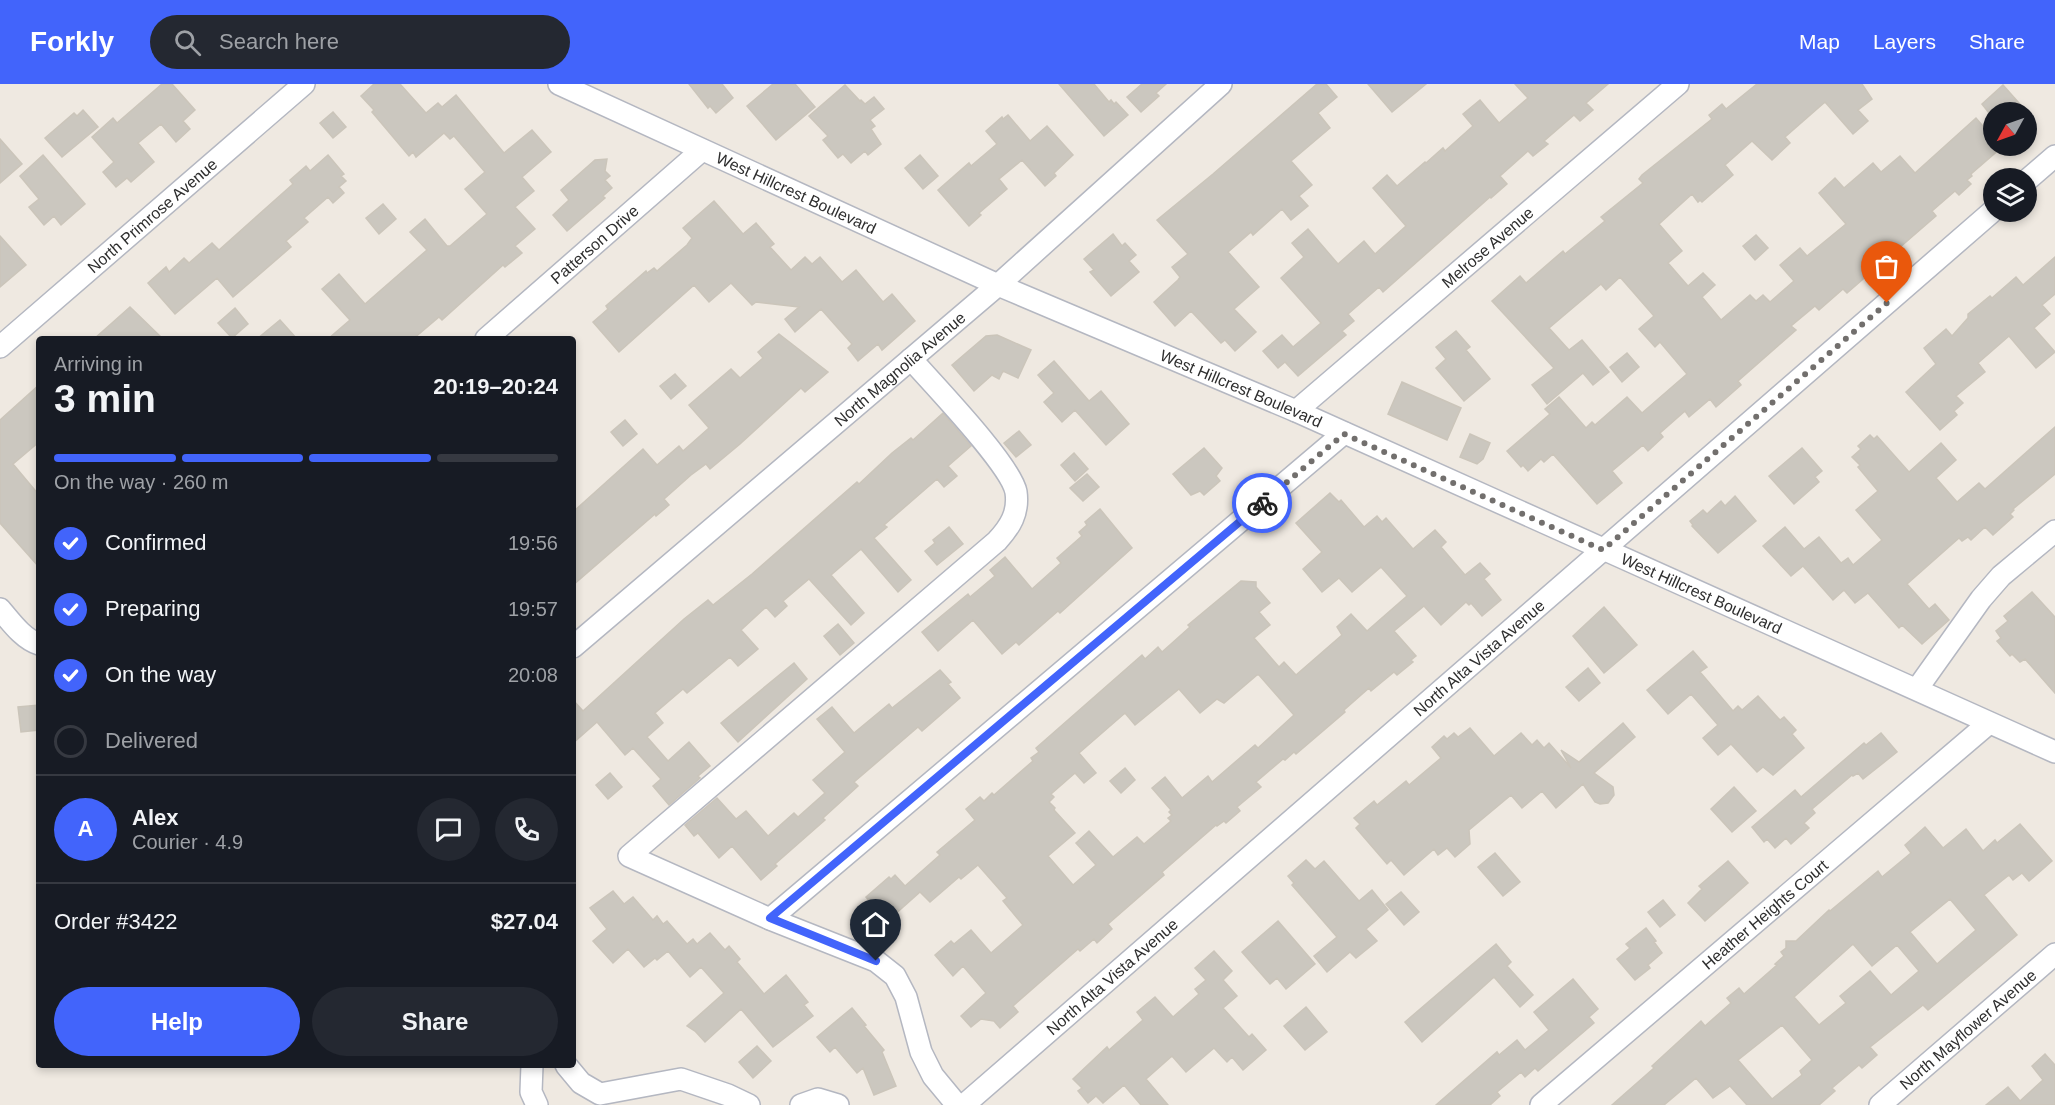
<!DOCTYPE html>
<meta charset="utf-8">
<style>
body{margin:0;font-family:Helvetica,sans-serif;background:#242831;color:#f1f3f6;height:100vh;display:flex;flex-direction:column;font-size:22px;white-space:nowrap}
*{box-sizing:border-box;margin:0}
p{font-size:20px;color:#9ea1a6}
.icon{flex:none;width:33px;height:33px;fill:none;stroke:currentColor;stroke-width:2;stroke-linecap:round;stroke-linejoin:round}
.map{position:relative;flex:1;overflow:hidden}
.sheet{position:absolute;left:36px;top:252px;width:540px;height:732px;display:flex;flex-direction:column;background:#171b24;border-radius:6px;box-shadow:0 3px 9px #0003}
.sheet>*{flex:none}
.needle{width:39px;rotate:230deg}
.tools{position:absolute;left:1983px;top:18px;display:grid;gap:12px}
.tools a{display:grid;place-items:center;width:54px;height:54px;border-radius:50%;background:#171b24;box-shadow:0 3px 9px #0003;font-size:30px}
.pin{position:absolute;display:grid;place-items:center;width:51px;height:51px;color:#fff;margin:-62px -26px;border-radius:50% 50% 50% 0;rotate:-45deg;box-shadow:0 0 6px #0007}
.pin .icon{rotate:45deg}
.courier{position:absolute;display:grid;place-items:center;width:60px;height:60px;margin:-30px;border:4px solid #4264fb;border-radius:50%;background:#fff;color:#222;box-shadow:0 2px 8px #0007}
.head em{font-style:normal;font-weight:800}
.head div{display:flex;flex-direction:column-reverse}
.head{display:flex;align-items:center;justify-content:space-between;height:102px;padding:0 18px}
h1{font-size:39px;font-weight:800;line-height:45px}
.bar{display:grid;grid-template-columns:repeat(4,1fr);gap:9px 6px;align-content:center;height:72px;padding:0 18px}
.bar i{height:8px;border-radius:4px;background:#363941}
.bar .active{background:#4264fb}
.bar p{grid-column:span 4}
.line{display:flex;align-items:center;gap:15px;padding:0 18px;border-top:2px solid #363941}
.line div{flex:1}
.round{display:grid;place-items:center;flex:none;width:63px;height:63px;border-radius:32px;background:#242831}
ol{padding:0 18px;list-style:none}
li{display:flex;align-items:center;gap:18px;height:66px}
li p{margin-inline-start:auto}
li .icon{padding:6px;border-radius:50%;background:#4264fb;color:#fff;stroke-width:4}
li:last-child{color:#9ea1a6}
li i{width:33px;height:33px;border:3px solid #363941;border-radius:50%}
.action{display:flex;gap:12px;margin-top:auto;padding:12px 18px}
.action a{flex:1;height:69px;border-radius:36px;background:#4264fb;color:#fff;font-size:24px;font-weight:800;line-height:69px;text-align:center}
.action a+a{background:#242831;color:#f1f3f6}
header{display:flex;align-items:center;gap:36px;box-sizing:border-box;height:84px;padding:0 30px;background:#4264fb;color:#fff}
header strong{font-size:28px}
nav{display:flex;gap:33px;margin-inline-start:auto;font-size:21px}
.search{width:420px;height:54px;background:#242831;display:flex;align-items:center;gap:15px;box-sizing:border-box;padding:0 21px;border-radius:33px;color:#9ea1a6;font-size:22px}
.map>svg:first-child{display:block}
.building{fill:#cbc7bf;stroke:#cbc5ba;stroke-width:1.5;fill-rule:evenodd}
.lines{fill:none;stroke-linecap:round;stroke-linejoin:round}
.minor-casing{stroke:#b4b7c1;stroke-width:24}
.minor{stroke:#fff;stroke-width:21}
.done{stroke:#726f6d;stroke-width:6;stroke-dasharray:0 10.8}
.route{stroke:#4264fb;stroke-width:8}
.labels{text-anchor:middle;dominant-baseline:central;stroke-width:4.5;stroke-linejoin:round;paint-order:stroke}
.street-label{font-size:16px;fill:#2e2e2e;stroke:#fff}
</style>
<header>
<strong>Forkly</strong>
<div class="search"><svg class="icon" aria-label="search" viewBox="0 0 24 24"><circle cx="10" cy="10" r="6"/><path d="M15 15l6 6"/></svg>Search here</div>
<nav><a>Map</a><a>Layers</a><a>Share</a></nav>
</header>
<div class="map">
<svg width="2055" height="1021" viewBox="0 0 2055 1021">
<rect width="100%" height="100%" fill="#efe9e1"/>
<path class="building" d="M162,0H172L195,26L183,37L190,45L176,58L161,40L138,59L154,78L131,98L127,94L116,103L103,88L114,78L92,53L113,34L117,39Z
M374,0H400L426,29L438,19L442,23L456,11L504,69L532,46L551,68L522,93L534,107L515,123L535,145L515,162L522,169L505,183L503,181L442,236L439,233L413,255H328L350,236L322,205L339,190L365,220L427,166L410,148L425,135L447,162H450L487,130L465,105L485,88L454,52L450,55L444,49L416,73L413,68L409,72L372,28L374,26L361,12Z
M689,0H722L733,14L716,29L710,22L708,24Z
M773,0H795L815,23L776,56L747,22Z
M1059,0H1094L1109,18L1111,16L1114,20L1116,18L1128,31L1104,52Z
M1142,0H1166L1156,9L1159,12L1141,28L1127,13Z
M1317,0H1326L1337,13L1318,29L1330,44L1291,77L1312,101L1299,112L1308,122L1291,136L1282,125L1253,151L1251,148L1228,168L1259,203L1234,225L1256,248L1235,267L1225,256L1221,259L1191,227L1175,242L1154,218L1178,196L1180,193L1172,183L1188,170L1157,136L1213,90Z
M1368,0H1426L1392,28Z
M1515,0H1608L1586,19L1593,26L1580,37L1574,31L1544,57L1548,60L1533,72L1528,67L1500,92L1507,100L1491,114L1490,113L1383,208L1379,203L1348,230L1354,237L1342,247L1346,251L1298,292L1285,278L1278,284L1263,267L1282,251L1293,263L1321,239L1281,194L1304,173L1292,159L1308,145L1338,180L1364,157L1375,170L1406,142L1373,104L1387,91L1397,102L1425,78L1426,79L1443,64L1445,67L1473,42L1463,30L1480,16L1499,39L1528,14Z
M1757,0H1862L1872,15L1858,26L1868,37L1853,50L1825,18L1785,53L1790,59L1772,76L1752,57L1725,81L1733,91L1702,118L1700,116L1698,118L1692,110L1659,140L1682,167L1668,179L1688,202L1703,189L1715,201L1702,213L1721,236L1750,211L1756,217L1763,211L1770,218L1794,197L1780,181L1800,164L1807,172L1846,140L1819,109L1835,94L1844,104L1873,79L1881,88L1900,72L1915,89L1976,34L1994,55V62H1999L2001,64L1971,90L1972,92L1967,96L1971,100L1959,111L1955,107L1932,127L1936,132L1862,196L1847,209L1843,205L1819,226L1815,222L1791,242L1796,246L1738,297L1741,301L1716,323L1710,315L1689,333L1685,327L1660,349L1663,353L1648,367L1643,361L1612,387L1622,399L1597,420L1553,370L1544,378L1541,375L1528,387L1523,381L1521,383L1507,367L1550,330L1545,325L1559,313L1586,344L1592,338L1595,341L1627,313L1642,329L1687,290L1660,258L1655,263L1639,245L1654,232L1620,193L1606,206L1601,200L1549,244L1569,266L1582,256L1609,288L1593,301L1583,289L1547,320L1532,301L1554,284L1492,217L1520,192L1526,199L1563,167L1565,170L1582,156L1605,137L1601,133L1643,99L1639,95L1642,91L1712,35L1709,31L1722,20L1726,25Z
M845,1L860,17L861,16L865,20L874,13L884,25L870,36L875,42L871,45L881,60L868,71L865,67L851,79L843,70L838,74L823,56L828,52L809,32Z
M2003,1L2027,28L1989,29L1982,20Z
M83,26L98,43L62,73L45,54L74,29L77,32Z
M333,28L346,43L333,54L320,39Z
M1008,31L1030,57L1047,42L1073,71L1054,89L1056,92L1045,102L1022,76L999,95L1007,105L979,129L981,131L969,142L938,106L969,79L971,82L997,60L986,47L1002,33L1003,35Z
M0,55L22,80L0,99Z
M43,71L85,120L61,141L54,132L44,141L29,123L39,115L20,92Z
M328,71L344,90L341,92L346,97L339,103L344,109L333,119L328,113L304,134L308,138L286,157L291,163L233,213L217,194L175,230L148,199L166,183L169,188L184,174L189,179L212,159L219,166L293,100L290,96L306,82L310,87Z
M920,71L938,92L923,105L905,84Z
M607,75L605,87L610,92L605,96L612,104L603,112L605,114L567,147L553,131L569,116L561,106L595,76Z
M714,117L743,150L756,139L774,160L770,163L791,186L805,173L812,180L820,173L842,198L856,186L883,218L892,210L915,237L882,266L878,260L858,277L848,264L852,260L821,225L795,248L785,235L799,223L756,218L752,221L731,199L709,218L694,201L619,268L593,238L608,225L606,222L646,187L647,189L654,184L657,187L687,161L692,154L683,144Z
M383,120L396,135L379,150L366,134Z
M1113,150L1122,162L1125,159L1136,171L1129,177L1139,188L1111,212L1090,188L1094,186L1084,175Z
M1756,151L1768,164L1755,176L1743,162Z
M0,152L26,181L0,203Z
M2055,173V210L2042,221L2050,230L2034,244L2055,268L2036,284L2009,252L1978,279L1985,288L1956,312L1963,319L1954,327L1957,331L1940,346L1906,308L1936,280L1924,264L1946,245L1952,252L1968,234V230L1990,212L1992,214L2016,193L2023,201Z
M130,223L163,255H94Z
M235,224L248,240L232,254L218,239Z
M280,236L297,255H257Z
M1456,247L1470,263L1466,266L1490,295L1464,317L1436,284L1446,275L1436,263Z
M779,250L828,288L805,308L801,304L740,360L710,385L706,380L691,391L664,415L669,421L656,432L655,430L573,501V428L643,365L657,381L679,362L683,367L709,344L689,321L731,285L740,294L763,274L758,268Z
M997,251L1031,266L1018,294L1003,287L999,295L992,291L974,307L952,281L986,252Z
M1627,269L1639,283L1622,298L1610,283Z
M1054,277L1089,317L1101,307L1129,340L1106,361L1075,326L1062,338L1044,318L1054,309L1038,291Z
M675,290L686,302L671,315L660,302Z
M1402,298L1461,324L1447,356L1388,330Z
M39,301V358L13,380L39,411V483L0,439V336Z
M943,329L971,362L948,382L957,392L944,403L937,395L884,441L887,443L874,454L911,496L898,508L861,465L831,491L864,529L851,541L809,495L783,517L787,522L775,533L766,523L741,546L758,565L738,582L730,573L687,609L683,605L655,629L663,639L647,653L668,677L689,658L710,682L698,692L700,694L669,721L653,702L661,695L633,664L625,671L597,638L573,659V616L583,627L684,535L708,516L713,521L752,490L857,398L859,400L892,369L911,354L913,356Z
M625,336L637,350L623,362L611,348Z
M2055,343V390L2013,425L2014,426L2010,430L2013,433L1993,451L1985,443L1971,456L1968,453L1962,457L1959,454L1907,500L1929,525L1935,520L1949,536L1922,560L1902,541L1899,544L1868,509L1855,519L1844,506L1833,516L1803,482L1791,492L1763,462L1785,443L1804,465L1819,453L1841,479L1848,474L1853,481L1882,456L1856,426L1878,407L1858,383L1860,381L1852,373L1861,365L1858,362L1870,351L1874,355L1877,352L1909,388L1941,359L1956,376L1936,394L1957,418L1979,399L1985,405Z
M1019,347L1031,361L1016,373L1004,359Z
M1470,350L1490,359L1483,375L1477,380L1460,373Z
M1204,364L1222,384L1216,392L1220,397L1204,411L1200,407L1191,411L1173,390Z
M1802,364L1822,387L1815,393L1819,398L1794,420L1769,392Z
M1074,369L1088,385L1075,397L1061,381Z
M1087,390L1099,403L1083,417L1070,404Z
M1330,409L1339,418L1341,416L1364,443L1377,432L1382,438L1386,434L1413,465L1435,446L1446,458L1441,463L1465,491L1480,479L1490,490L1484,495L1501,516L1482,532L1471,519L1469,521L1466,518L1441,541L1424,522L1394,547L1416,572L1411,576L1413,578L1397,591L1394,588L1371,607L1369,604L1344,626L1345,628L1296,670L1294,668L1285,676L1283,675L1256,698L1261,703L1237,723L1240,727L1226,739L1224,737L1217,742L1216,741L1162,788L1164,791L1108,840L1112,845L1097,859L1094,855L1080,867L1078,865L1013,922L1018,928L1000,944L994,937L981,935L971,943L961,932L986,909L963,882L953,892L935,871L951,857L954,860L971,846L991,869L1023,841L1003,817L1007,814L978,781L961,795L959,793L930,818L920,808L883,841L868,823L872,820L866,813L889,793L891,795L895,791L905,802L940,771L937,768L975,736L966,725L980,713L984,717L992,709L994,711L1033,677L1031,674L1039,668L1036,664L1142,571L1145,575L1158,563L1162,568L1190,543L1188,541L1241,497L1256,498V503L1270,519L1259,528L1270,541L1254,554L1279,583L1284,578L1296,591L1342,551L1337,543L1351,530L1367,547L1407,512L1381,483L1352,508L1339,494L1322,508L1303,485L1322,468L1296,439ZM1257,591H1259L1294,631L1258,664L1255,661L1212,698L1208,692L1182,714L1165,693L1152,704L1171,726L1169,728L1172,731L1168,734L1171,737L1144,760L1137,753L1113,773L1089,747L1076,759L1096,781L1073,801L1048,772L1075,749L1054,726L1055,724L1049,718L1054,713L1051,710L1075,689L1084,699L1096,689L1079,669L1125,629L1135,641L1179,605L1200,629L1217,615L1224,619Z
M1735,412L1756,437L1718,469L1692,442L1693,441L1690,437L1703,426L1707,430L1721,417L1725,422Z
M1100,425L1132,464L1060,529L1058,527L1019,561L1016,558L1002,570L973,536L938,567L922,548L968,510L970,513L995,492L990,486L1005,473L1032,505L1061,479L1057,474L1082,452L1079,448L1087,441L1085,438Z
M949,443L963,460L937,481L925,467L935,459L933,456Z
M2032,508L2055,533V609L2025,575L2020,578L2012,570L2010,572L1997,557L2001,554L1996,547L2008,537L2004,532Z
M1604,523L1637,561L1604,589L1573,552Z
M838,540L854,559L840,571L824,552Z
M1693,567L1707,583L1700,588L1733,627L1738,622L1742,626L1758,612L1780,636L1784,633L1796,646L1792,650L1804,664L1773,691L1763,683L1757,688L1731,660L1718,671L1703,654L1718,641L1691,610L1668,630L1647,606Z
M794,579L807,595L738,658L721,639Z
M1588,584L1600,599L1579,617L1566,603Z
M940,586L951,598L948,600L960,614L922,647L918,643L854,698L858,702L823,734L825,736L775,780L777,782L761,796L732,762L719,774L698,749L694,752L685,741L717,714L736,735L746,727L768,752L794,729L798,733L825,709L813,696L845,668L817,635L832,623L854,649L889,620L892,624Z
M39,621V646L21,648L18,623Z
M1623,639L1635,653L1594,689L1613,703L1614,711L1608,719L1600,720L1595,718L1583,700L1556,724L1542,707L1522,724L1511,711L1469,746L1470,760L1455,773L1447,764L1438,771L1434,765L1404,791L1391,776L1387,780L1356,744L1360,740L1354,734L1374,717L1377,721L1406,697L1409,701L1441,674L1432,663L1444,652L1447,655L1454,649L1458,653L1470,644L1494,672L1521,649L1532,661L1537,656L1544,664L1549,659L1571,684L1561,666L1579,678Z
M1881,649L1897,668L1863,695L1858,689L1853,692L1852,691L1812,725L1815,729L1804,739L1809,744L1791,760L1786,754L1775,764L1767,755L1764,758L1752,743L1795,706L1801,713L1864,659L1866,661Z
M1125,684L1135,696L1121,709L1110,697Z
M610,689L622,703L608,715L596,701Z
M1734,703L1756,727L1732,748L1711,725Z
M2020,740L2052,777L2029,797L2022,789L2013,796L2009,791L1984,811L2017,851L1928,926L1923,921L1870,963L1877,971L1862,984L1859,981L1832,1004L1835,1007L1819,1021H1747L1730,1002L1713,1014L1696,994L1664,1021H1612L1654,984L1652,982L1701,937L1705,942L1731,919L1727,914L1739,904L1744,910L1777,881L1775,880L1784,872L1781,868L1786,864V857H1796L1829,826L1830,827L1878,787L1882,793L1911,769L1905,761L1925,743L1943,764L1966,745L1983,767L1995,756L1997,759ZM1950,815L1976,846L1937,880L1910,848ZM1853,860L1872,882L1897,861L1919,887L1891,911L1870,887L1840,912L1846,919L1819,941L1794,913ZM1782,941L1812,976L1800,987L1802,991L1772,1015L1738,976Z
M1495,769L1520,798L1503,812L1478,783Z
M1306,776L1315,785L1324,777L1359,817L1372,806L1388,826L1366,845L1377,857L1356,874L1350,868L1327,888L1314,872L1337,853L1292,801L1294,799L1288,792Z
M1728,777L1748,799L1705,837L1688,819L1702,805L1699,802Z
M613,807L624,820L633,813L653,836L657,832L663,840L667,837L687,860L693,855L697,860L710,849L725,866L729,862L740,875L737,878L764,910L786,891L808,918L804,921L813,932L773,963L741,925L705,958L695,947L687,942L724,909L701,883L690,893L668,867L657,876L655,874L644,883L628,865L613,879L593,857L607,845L590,824Z
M1401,808L1419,828L1404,841L1386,820Z
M1663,816L1675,831L1660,843L1648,828Z
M1278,837L1315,880L1286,905L1277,894L1270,900L1242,868Z
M1646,844L1656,857L1654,858L1662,869L1648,881L1650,884L1635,896L1617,875L1630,864L1626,860Z
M1496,860L1511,878L1507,882L1533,911L1520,923L1494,893L1422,958L1405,938Z
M1214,867L1232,887L1223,896L1237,912L1223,924L1249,953L1252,950L1266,966L1243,986L1232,973L1227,978L1214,964L1186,988L1172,972L1146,995L1168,1021H1141L1124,1001L1103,1019L1096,1012L1088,1019L1078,1007L1082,1004L1073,995L1107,963L1109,966L1143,936L1137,928L1155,913L1173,933L1199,910L1195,905L1206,896L1195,884Z
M1573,895L1598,925L1589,933L1594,939L1538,987L1535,984L1525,993L1521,988L1497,1008L1500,1012L1490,1021H1436L1497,968L1499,971L1517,956L1525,966L1549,946L1534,928Z
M1306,923L1327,948L1305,966L1284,942Z
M852,924L866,941L864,942L884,966L882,968L896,1002L874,1011L863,984L857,989L835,963L830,968L817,953Z
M757,962L771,977L753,994L739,978Z
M2045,970L2055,981V1021H1986L2008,1003L2020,1017L2043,996L2032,982Z"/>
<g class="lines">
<g class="minor-casing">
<g id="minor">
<path id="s1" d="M559,0L998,201L1296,327L2055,668"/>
<path d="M2026,97L2055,72"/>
<path id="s2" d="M486,255L702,66"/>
<path id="s3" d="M0,263L304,0"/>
<path d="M911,275C933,300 1011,381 1016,408C1019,429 1010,443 997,457L629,772L770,835L876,877L895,892L906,913L921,968L933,992L957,1021"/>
<path id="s4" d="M1296,327L1678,0"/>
<path d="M0,525C11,538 23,555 39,560"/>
<path id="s5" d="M573,563L998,201L1221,0"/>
<path d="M1917,605L1981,515L2001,492L2055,447"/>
<path d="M770,835L1344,349"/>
<path d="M532,981L531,1008L537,1021"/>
<path d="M566,981L581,999L600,1010L681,995L728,1011L749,1021"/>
<path d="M801,1021L818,1015L838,1021"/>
<path id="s6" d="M964,1021L1994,126"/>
<path id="s7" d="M1541,1021L1989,639"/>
<path id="s8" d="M1880,1021L2055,870"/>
</g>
</g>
<use href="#minor" class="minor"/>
</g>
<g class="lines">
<path class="done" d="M1262,419L1344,350L1603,466L1887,219"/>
<path class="route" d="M876,877L770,834L1262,419"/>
</g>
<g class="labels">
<g class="street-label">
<text stroke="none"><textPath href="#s1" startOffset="261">West Hillcrest Boulevard</textPath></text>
<text stroke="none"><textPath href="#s3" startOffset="201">North Primrose Avenue</textPath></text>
<text stroke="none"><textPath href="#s2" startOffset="144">Patterson Drive</textPath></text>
<text stroke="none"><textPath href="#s4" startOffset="252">Melrose Avenue</textPath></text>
<text stroke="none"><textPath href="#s5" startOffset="429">North Magnolia Avenue</textPath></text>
<text stroke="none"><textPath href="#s1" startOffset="747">West Hillcrest Boulevard</textPath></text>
<text stroke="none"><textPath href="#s1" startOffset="1251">West Hillcrest Boulevard</textPath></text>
<text stroke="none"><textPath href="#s6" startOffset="682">North Alta Vista Avenue</textPath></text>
<text stroke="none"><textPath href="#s7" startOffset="294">Heather Heights Court</textPath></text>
<text stroke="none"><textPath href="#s6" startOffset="196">North Alta Vista Avenue</textPath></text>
<text stroke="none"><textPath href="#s8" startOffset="116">North Mayflower Avenue</textPath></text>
</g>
</g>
</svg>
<div class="tools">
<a><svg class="needle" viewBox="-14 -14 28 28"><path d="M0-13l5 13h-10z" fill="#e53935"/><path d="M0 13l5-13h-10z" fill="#9ea1a6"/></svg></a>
<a><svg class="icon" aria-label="layers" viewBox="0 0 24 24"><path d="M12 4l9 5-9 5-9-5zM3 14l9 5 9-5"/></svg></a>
</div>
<div class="pin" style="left:1887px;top:219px;background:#ea580c"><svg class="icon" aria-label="bag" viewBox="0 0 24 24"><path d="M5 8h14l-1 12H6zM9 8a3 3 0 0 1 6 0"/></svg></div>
<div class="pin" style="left:876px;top:877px;background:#1f2937"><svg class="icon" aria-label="home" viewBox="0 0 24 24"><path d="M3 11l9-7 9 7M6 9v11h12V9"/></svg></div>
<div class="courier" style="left:1262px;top:419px"><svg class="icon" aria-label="bike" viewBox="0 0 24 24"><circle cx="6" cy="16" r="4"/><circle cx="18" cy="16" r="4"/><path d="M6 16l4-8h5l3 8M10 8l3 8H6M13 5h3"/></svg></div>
<section class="sheet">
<div class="head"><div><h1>3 min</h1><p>Arriving in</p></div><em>20:19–20:24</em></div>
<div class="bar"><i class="active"></i><i class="active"></i><i class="active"></i><i></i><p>On the way · 260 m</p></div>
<ol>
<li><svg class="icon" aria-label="check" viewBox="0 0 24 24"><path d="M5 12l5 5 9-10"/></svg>Confirmed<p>19:56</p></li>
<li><svg class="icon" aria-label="check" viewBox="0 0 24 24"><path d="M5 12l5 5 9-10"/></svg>Preparing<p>19:57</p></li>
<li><svg class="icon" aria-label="check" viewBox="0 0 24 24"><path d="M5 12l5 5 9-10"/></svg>On the way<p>20:08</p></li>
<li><i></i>Delivered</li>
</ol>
<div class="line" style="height:108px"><b class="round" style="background:#4264fb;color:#fff">A</b><div><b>Alex</b><p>Courier · 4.9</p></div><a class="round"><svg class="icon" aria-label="chat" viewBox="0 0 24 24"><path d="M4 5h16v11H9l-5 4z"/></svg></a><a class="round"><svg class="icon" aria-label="phone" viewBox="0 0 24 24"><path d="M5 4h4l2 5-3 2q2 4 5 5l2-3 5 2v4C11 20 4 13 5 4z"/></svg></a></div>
<div class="line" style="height:78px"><div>Order #3422</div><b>$27.04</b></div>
<div class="action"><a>Help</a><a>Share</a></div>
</section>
</div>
